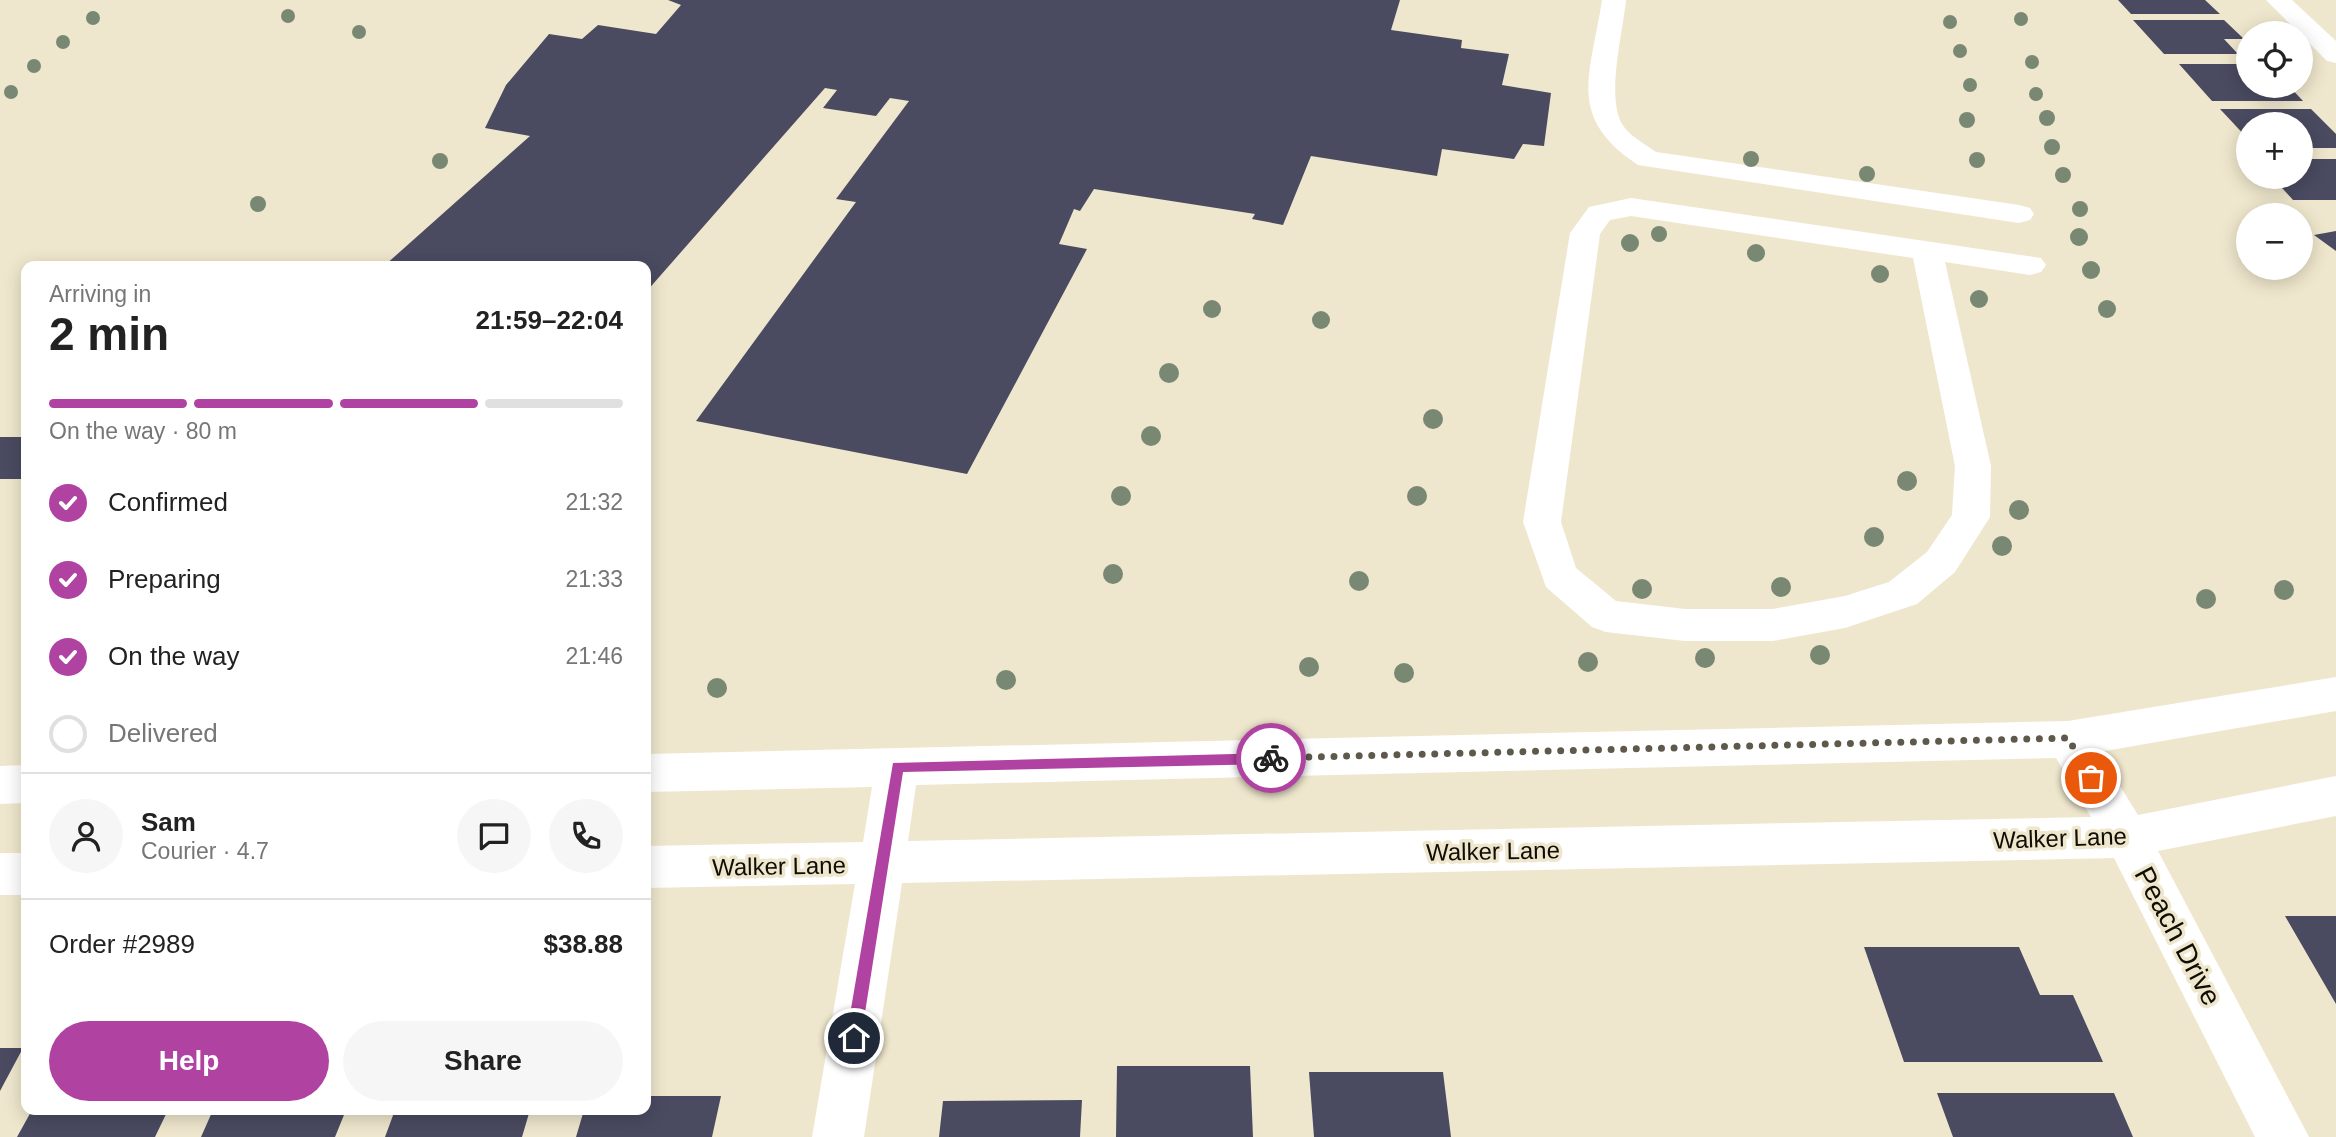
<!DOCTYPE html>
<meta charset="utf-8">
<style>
body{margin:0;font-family:Arial,sans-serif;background:#f6f6f6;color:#222;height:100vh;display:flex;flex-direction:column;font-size:26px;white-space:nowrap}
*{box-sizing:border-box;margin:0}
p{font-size:23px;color:#767676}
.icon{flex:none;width:38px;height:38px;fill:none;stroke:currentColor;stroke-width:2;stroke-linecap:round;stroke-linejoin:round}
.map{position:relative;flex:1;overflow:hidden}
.drawer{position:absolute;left:21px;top:261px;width:630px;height:854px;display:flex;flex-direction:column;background:#fff;border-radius:14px;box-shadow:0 4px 18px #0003}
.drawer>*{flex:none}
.tools{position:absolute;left:2236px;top:21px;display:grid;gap:14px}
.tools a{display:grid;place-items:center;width:77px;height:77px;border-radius:50%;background:#fff;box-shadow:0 4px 18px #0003;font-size:35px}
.pin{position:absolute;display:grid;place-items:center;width:60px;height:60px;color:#fff;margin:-30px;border:4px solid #fff;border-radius:50%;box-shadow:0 2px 7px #0007}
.courier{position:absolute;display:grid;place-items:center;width:70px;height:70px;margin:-35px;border:5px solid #b043a1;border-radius:50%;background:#fff;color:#222;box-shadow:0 2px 9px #0007}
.summary em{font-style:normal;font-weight:800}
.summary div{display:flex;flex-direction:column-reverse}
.summary{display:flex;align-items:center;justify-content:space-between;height:119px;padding:0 28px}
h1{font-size:46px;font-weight:800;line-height:52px}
.bar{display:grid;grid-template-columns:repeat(4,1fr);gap:10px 7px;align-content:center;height:84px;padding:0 28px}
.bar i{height:9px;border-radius:5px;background:#e0e0e0}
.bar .current{background:#b043a1}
.bar p{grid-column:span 4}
.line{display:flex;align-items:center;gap:18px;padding:0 28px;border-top:2px solid #e0e0e0}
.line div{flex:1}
.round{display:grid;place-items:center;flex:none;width:74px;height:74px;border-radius:37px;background:#f6f6f6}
ol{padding:0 28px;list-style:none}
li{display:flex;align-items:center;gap:21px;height:77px}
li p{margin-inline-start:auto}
li .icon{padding:7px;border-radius:50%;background:#b043a1;color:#fff;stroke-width:4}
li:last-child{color:#767676}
li i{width:38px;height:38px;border:4px solid #e0e0e0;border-radius:50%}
.action{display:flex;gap:14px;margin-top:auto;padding:14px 28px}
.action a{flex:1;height:80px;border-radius:42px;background:#b043a1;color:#fff;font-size:28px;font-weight:800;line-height:80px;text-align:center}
.action a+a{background:#f6f6f6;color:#222}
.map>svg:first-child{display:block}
.building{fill:#4a4b61}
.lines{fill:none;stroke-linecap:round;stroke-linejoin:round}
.minor{fill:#fff;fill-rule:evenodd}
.tree{fill:#798873}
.route{fill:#b043a1}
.done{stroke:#5e594b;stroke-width:7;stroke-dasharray:0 12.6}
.labels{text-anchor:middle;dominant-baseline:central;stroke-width:7;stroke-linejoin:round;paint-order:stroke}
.street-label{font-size:24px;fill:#100d05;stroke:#efe7cd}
.near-street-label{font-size:28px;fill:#100d05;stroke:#efe7cd}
</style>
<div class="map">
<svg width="2336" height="1137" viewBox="0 0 2336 1137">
<rect width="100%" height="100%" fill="#efe7cd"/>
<path class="building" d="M668,0H1400L1391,30L1462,40L1461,48L1509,54L1502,85L1551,93L1544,146L1523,144L1514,159L1442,149L1437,176L1311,156L1283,225L1252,219L1255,214L1094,189L1080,211L1074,209L1059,244L1087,249L967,474L696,421L856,202L836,199L909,101L890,98L876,116L823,108L837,90L825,88L646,292V266H384L530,136L485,128L506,85L549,34L582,39L598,25L656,34L681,5Z
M2118,0H2205L2220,14H2131Z
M2133,20H2224L2244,39H2224L2238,54H2164Z
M2179,64H2249V86H2289L2303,101H2212Z
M2220,109H2311L2336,134V148H2301V124H2249V140Z
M2301,159H2336V200H2293L2272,177H2301Z
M2336,231V251L2314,235Z
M0,437H26V479H0Z
M2285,916H2336V1004Z
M1864,947H2019L2040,995H2073L2103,1062H1904Z
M0,1048H23L0,1091Z
M1117,1066H1250L1253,1137H1116Z
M1309,1072H1443L1451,1137H1314Z
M1937,1093H2114L2133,1137H1953Z
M646,1096H721L712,1137H576L584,1110H646Z
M1082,1100L1080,1137H939L943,1101Z
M32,1110H168L155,1137H17Z
M213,1110H346L335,1137H201Z
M395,1110H530L522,1137H385Z"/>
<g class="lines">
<path class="minor" d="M1602,0H1626C1623,32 1606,96 1622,124C1629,136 1645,144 1656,152L2019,205L2030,208L2034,214L2030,220L2019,223L1638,165C1565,117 1591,74 1602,0Z
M2266,0H2292L2336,41V63L2327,61Z
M1631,198L2041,258L2046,265L2041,272L2030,275L1945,262L1991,466L1990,517L1955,572L1917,604L1845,628L1773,641H1685L1606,632L1592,627L1546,587L1523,522L1570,233L1589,207ZM1631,216L1913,258L1955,466L1952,515L1927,552L1889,582L1845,596L1773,609H1685L1616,601L1576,568L1561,522L1600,234L1610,220Z
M2336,677V711L2099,752L2138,815L2336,776V816L2158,851L2309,1137H2255L2114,858L902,883L864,1137H812L855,884L646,888V846L863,842L872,787L646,792V754L2068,721ZM2056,758L2091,817L908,841L916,785Z
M26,765V803L0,804V766Z
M0,853H26V895H0Z"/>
</g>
<g class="tree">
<circle cx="288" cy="16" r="7"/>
<circle cx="93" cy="18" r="7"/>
<circle cx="2021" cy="19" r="7"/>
<circle cx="1950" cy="22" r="7"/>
<circle cx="359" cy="32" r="7"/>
<circle cx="63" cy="42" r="7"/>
<circle cx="1960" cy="51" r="7"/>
<circle cx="2032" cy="62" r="7"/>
<circle cx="34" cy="66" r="7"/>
<circle cx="1970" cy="85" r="7"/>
<circle cx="11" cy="92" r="7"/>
<circle cx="2036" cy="94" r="7"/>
<circle cx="2047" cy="118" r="8"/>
<circle cx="1967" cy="120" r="8"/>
<circle cx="2052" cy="147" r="8"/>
<circle cx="1751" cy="159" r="8"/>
<circle cx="1977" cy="160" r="8"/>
<circle cx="440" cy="161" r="8"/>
<circle cx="1867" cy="174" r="8"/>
<circle cx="2063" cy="175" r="8"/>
<circle cx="258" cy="204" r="8"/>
<circle cx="2080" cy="209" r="8"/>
<circle cx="1659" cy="234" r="8"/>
<circle cx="2079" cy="237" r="9"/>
<circle cx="1630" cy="243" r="9"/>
<circle cx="1756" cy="253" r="9"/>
<circle cx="2091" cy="270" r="9"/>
<circle cx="1880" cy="274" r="9"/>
<circle cx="1979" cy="299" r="9"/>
<circle cx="1212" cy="309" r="9"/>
<circle cx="2107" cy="309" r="9"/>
<circle cx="1321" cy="320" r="9"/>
<circle cx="1169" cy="373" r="10"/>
<circle cx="1433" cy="419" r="10"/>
<circle cx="1151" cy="436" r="10"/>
<circle cx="1907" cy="481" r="10"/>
<circle cx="1121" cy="496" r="10"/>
<circle cx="1417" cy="496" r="10"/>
<circle cx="2019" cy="510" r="10"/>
<circle cx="1874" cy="537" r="10"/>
<circle cx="2002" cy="546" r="10"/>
<circle cx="1113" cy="574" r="10"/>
<circle cx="1359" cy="581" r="10"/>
<circle cx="1781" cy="587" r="10"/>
<circle cx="1642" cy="589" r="10"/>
<circle cx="2284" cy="590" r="10"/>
<circle cx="2206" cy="599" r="10"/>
<circle cx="1820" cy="655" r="10"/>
<circle cx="1705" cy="658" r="10"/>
<circle cx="1588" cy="662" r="10"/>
<circle cx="1309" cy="667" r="10"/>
<circle cx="1404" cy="673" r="10"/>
<circle cx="1006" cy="680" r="10"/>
<circle cx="717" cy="688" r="10"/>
</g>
<path class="route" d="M1271,753L1277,758L1271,764L903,772L861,1038L859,1043H849L846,1038L893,763Z"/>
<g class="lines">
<path class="done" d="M1271,758L2068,738L2091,778"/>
</g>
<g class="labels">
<g class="street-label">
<text transform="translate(2060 838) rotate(-2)">Walker Lane</text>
<text transform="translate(1493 851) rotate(-1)">Walker Lane</text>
<text transform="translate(779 866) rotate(-1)">Walker Lane</text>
</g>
<g class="near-street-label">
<text transform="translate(2178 936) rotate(62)">Peach Drive</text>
</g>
</g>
</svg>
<div class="tools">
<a><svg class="icon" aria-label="locate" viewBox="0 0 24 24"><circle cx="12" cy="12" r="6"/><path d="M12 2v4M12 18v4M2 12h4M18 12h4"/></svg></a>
<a>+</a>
<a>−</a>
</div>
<div class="pin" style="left:2091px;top:778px;background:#ea580c"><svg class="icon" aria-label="bag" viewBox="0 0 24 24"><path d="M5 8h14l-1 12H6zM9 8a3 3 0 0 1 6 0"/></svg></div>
<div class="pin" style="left:854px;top:1038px;background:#1f2937"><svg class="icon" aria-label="home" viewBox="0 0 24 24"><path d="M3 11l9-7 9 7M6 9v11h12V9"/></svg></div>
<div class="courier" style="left:1271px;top:758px"><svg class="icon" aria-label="bike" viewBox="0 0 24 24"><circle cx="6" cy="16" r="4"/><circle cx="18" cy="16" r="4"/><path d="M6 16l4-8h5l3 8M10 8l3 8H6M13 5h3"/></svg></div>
<section class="drawer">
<div class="summary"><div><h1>2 min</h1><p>Arriving in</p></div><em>21:59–22:04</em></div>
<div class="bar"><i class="current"></i><i class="current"></i><i class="current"></i><i></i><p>On the way · 80 m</p></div>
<ol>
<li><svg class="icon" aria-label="check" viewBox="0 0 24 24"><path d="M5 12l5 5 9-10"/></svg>Confirmed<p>21:32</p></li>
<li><svg class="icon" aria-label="check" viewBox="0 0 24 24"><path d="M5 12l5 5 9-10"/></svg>Preparing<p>21:33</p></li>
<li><svg class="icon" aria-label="check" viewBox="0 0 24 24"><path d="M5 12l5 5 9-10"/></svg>On the way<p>21:46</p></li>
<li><i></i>Delivered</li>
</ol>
<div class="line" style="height:126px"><a class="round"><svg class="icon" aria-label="person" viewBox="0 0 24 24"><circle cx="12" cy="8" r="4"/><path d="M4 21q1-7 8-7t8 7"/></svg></a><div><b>Sam</b><p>Courier · 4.7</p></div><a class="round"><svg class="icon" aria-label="chat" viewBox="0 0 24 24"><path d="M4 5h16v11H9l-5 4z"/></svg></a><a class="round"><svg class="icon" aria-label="phone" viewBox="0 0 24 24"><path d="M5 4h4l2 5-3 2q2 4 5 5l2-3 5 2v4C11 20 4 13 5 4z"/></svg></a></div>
<div class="line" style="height:91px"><div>Order #2989</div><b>$38.88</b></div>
<div class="action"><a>Help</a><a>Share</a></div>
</section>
</div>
